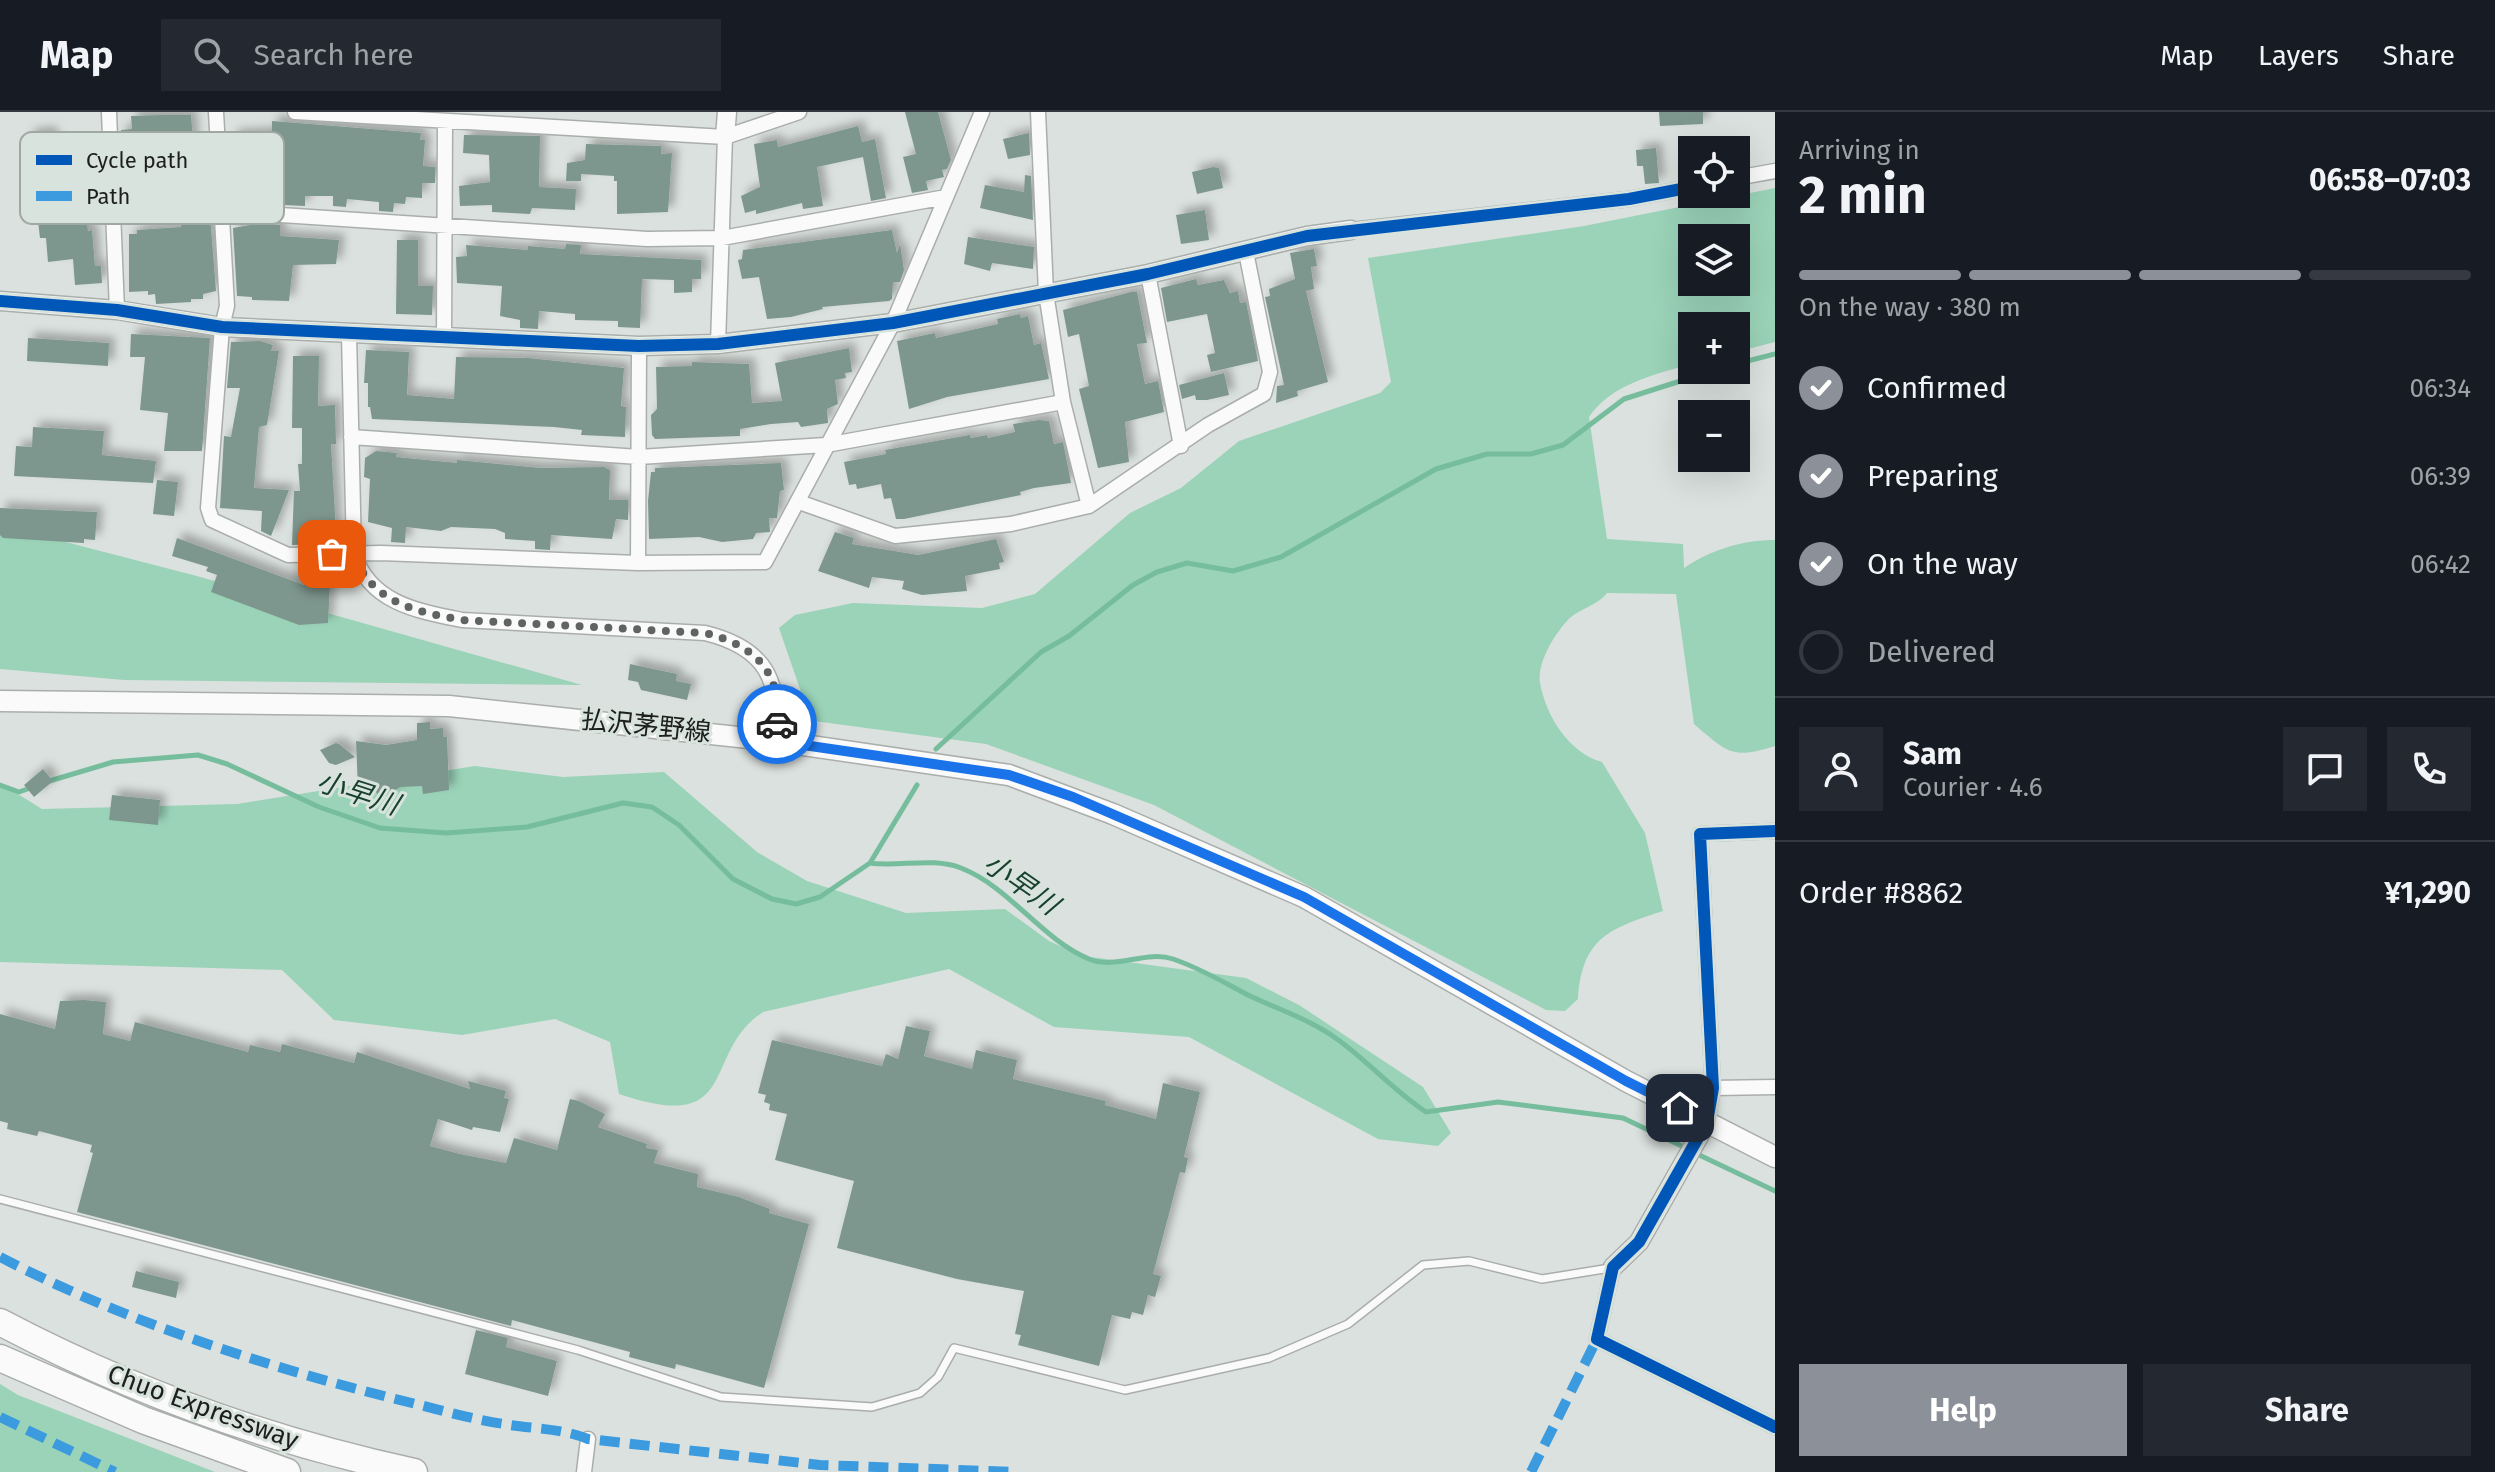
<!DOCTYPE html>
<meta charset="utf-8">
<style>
body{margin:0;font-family:"Fira Sans","Noto Sans JP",sans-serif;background:#242831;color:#f1f3f6;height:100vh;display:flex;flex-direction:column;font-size:30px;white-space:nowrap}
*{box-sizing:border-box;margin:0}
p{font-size:26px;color:#9ea1a6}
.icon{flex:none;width:44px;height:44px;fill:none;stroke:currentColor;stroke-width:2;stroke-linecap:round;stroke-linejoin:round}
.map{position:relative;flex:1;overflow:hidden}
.side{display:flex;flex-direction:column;background:#171b24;width:720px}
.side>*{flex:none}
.fabs{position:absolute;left:1678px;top:24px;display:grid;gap:16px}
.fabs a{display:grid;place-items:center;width:72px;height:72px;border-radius:0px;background:#171b24;box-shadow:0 8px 32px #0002;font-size:40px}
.pin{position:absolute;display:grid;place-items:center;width:68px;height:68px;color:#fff;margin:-34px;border-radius:16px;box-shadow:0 4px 12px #0006}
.courier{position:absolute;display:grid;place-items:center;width:80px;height:80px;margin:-40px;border:6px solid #1a73e8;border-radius:50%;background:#fff;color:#222;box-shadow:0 2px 10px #0007}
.headline em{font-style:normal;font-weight:700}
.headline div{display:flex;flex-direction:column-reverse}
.headline{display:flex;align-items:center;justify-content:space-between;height:136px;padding:0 24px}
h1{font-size:52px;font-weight:700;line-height:60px}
.bar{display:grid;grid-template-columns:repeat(4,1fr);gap:12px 8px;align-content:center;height:96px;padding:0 24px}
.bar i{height:10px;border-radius:6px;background:#363941}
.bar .selected{background:#8c9099}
.bar p{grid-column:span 4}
.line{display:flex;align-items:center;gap:20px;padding:0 24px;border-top:2px solid #363941}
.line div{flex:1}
.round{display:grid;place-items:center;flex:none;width:84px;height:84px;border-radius:0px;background:#242831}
ol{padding:0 24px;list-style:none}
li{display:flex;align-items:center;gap:24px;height:88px}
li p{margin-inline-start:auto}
li .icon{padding:8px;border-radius:50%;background:#8c9099;color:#fff;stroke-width:4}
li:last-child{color:#9ea1a6}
li i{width:44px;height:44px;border:4px solid #363941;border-radius:50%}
.cta{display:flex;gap:16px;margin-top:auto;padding:16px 24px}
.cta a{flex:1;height:92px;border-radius:0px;background:#8c9099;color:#fff;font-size:32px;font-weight:700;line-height:92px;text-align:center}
.cta a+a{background:#242831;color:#f1f3f6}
header{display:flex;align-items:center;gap:48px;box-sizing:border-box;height:112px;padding:0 40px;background:#171b24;border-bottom:2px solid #363941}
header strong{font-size:38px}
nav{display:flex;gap:44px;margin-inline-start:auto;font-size:28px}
.search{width:560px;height:72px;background:#242831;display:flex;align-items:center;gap:20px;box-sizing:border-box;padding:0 28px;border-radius:0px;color:#9ea1a6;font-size:30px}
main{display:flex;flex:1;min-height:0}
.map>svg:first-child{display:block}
.forest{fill:#9ad3b8;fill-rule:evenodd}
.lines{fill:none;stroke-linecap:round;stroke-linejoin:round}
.stream{stroke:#76bd9d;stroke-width:5}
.building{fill:#7e978e;filter:url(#shadow)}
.service-casing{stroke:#aaaeab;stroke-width:10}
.minor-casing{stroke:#aaaeab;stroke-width:17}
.tertiary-casing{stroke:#aaaeab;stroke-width:21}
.secondary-casing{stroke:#aaaeab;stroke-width:23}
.motorway-casing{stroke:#aaaeab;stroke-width:29}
.service{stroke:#fafafa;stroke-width:7}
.minor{stroke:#fafafa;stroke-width:14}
.tertiary{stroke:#fafafa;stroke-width:18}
.secondary{stroke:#fafafa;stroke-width:20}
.motorway{stroke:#fafafa;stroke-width:26}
.quiet{stroke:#3c9bdf;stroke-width:10;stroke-dasharray:20 10;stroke-linecap:butt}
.cycleway-casing{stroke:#d9e3dd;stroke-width:17}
.cycleway{stroke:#0057b8;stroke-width:12}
.done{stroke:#5f6361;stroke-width:8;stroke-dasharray:0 14.4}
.route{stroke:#1a73e8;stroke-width:10}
.labels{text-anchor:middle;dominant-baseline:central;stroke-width:6;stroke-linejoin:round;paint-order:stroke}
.street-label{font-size:26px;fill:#1c1f1d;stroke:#d9e3dd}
.water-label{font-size:28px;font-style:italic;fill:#17412e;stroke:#d9e3dd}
.key{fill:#d9e3dd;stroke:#a0a8a3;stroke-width:2}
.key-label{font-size:22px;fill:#1c1f1d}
</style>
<header>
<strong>Map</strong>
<div class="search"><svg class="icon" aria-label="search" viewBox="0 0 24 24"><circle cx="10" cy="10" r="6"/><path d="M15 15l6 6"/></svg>Search here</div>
<nav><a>Map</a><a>Layers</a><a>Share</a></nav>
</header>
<main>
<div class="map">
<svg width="1775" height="1360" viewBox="0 0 1775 1360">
<defs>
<filter id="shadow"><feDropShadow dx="6" dy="-6" stdDeviation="4" flood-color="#0004"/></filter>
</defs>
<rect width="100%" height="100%" fill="#dbe1de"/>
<path class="forest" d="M1775,76V230L1736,240V214H1692V252C1656,262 1611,272 1589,305L1607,427L1683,432L1684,456C1710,438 1743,428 1775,428V634C1732,648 1727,640 1694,612L1676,482L1607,481C1596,495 1577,497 1567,509C1554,523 1537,551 1540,571C1546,604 1569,641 1602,650L1645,721L1663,799C1612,816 1582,824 1578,887L1565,899L1546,898L1154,693L986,632L799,607L801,580L779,516L795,503L853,491L982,496L1035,482L1130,401L1181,376L1239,329L1380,281L1391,270L1368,146L1584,114ZM1736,126V170H1692V126Z
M0,413L193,463L582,573L124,568L0,557Z
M475,654L563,665L664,660L757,740L807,769L906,801L1005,797L1049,829L1083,844L1246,866L1299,893L1423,975L1451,1021L1438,1034L1378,1027L1189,925L1054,915L949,857L763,900C700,941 743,1024 619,982L610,930L555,907L462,923L334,908L282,858L0,850V671L42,697L237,692Z
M0,1272L18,1283L215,1360H0Z"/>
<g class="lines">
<path class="stream" d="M1736,252L1775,242
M936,637L1041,540L1069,524L1133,473L1157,460L1187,451L1233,459L1281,445L1436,357L1487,342H1531L1563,333L1624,287L1715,258
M46,670L113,650L198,643L227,652L319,695L380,716L446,721L527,715L623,691L652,695L679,713L733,767L772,787L796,792L820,785L870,751C900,755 933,745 961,756C1010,775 1041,827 1089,847C1115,858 1146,838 1173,847C1200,856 1225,871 1250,884C1280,898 1311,908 1337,927C1369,950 1394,979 1426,1000L1498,990L1623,1006L1686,1036
M0,673L19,680L33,675
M870,751L917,673
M1695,1041L1775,1079"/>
</g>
<path class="building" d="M905,0H938L951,48L947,57L942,58L944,65L926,69L928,78L912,81L903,45L916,42Z
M1659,0H1703V12L1660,14Z
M163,3H191L194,41L199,40L208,79L216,179L203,182V187H191V190L156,192L155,182L148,183V179L129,180V122H137V118L181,115L176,69L169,70L168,60L123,65L121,18L132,17L131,4Z
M272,9L421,21L420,28H425L423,54L435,55V71H422V86L406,85L405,92L394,91L393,100L379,99V90L347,87L346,95L333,94V84H305V94L264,92L263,75L232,76V23L272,21Z
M858,14L862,30L875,27L886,86L871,89L863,45L817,55L823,94L803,97L802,91L756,102V98L745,101L741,84L760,75L754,32L777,28L778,35Z
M51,20L59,66L95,61L98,81L61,86L64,112L87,110L88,119L92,118L95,154H101L102,171L75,173L73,147L48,150L46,126H40L28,23Z
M1029,21L1030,43L1008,47L1003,27Z
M464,23L540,24L539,75L576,77L575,98L532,96L530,102L492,100V93L460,94L459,74L490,70L489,43L463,41Z
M586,32L661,34V42L672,41L668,100L617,102V69H614V64L581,62V69H566L567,51L585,48Z
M1656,36L1659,71L1645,72L1643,54H1637L1636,38Z
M1213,55L1219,56L1223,76L1197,82L1192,60Z
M1025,63L1031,64L1033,108L980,96L985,73L1024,80Z
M1205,98L1209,128L1181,132L1176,103Z
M256,112L280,113V124L339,128L336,152L293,153L289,189L252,188V185L237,184L233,116Z
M892,118L897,141L900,132L904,158L900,170H893L892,187L889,189L822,195L823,197L791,205L767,207L759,165L742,167L738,148L742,147L743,138Z
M968,125L1034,135L1033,157L992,151L990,159L964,152Z
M397,128H418V174H433L432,203L396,202Z
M566,132L581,133L580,142L701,148V167H692V180L674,181V168L642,167L640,216L618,215V209L575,208V202L539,199L538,217L520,216V208L500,204L502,174L457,171L456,145L467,144L466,133L528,138V134L565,137Z
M1314,137L1317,154L1311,155L1314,177L1306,179L1328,270L1297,279L1298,284L1276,291L1277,274L1284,273L1265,185L1270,184L1269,177L1295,167L1290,141Z
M1196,167L1198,173L1224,168L1230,181L1238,179L1240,191L1246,190L1258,249L1211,260L1207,243L1215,241L1207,202L1167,210L1161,176Z
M1131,180H1137L1147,231L1137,232L1145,272L1158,269L1164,300L1125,310L1129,350L1098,356L1079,277L1089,274L1079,222L1068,225L1063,198Z
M1020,202L1021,206L1028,204L1034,233L1041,231L1049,267L947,285L909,297L897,229L935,221L936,226L998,212L997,207Z
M131,222L210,226L202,339H164L168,301L140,298L145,245H130Z
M28,226L109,231L108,254L27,249Z
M260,229L273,233L271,239H279L267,313L259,315L254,376L289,378L271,424L261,419L262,399L220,396L224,324L231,325L240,276H227L231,230Z
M849,236L852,260L845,261L846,266L835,268L838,292L827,297L828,311L801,315L798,310L771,312L740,317V324L655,327L652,323L651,303L657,297L656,255L692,254V250L749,252L752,291L782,289L775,251Z
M366,238L409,240L407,283L454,287L456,245L528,246L624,256L621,294L626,295L625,325L581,323L582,318L554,315L372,307L370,295H368V271H364Z
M293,244H319L318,294L335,293L336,332H331L336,420H331V432L292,433L294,379H300L298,352H302V316H292Z
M1224,261L1229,283L1207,288H1196L1195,283L1182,287L1179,273Z
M1039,308L1049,309L1054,332L1063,330L1071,371L1034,376L1020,380L1021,383L904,407H896L891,386L884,387L881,372L857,377L856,372L849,373L844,350L886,342L885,338L970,323L971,326L987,323L988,326L1015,320L1013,312Z
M33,315L104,319L102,343L156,349L153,371L14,364L16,334L32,335Z
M376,339L397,341L396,345L457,351V348L540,356L604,355L610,358L609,388H628V408L616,407L612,427L551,423L550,438L535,437V429L505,427V421L495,417L451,415L441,419L406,415L405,431L391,430L392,416L368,410L370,367L364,365L365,346Z
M781,351L784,378L780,379L777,406H769L770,420L756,421L753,427L722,430L699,425L649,427L648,389L651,360H655V356Z
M157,368L178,370L174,404L153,402Z
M0,396L97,400L95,428L84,427V431L3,426L0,423Z
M835,420L854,426L852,432L918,443L996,427L1004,450L999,451L1000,457L965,464L967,479L922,483L902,477L904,469L872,465L869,476L818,459Z
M177,426L304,473L305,453L331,452L328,511L299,513L211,480L217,463L206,459L208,455L172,444Z
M630,552L677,562L676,569L691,572L687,588L641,578L638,570L628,568Z
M430,610V617L443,616V625H447L449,678L423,682L422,674L400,675L381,687L373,676L358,677L356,629L386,633L417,628V611Z
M336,631L339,632L355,645L336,653L329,651L320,638Z
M43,657L53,669L34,685L24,673Z
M112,683L160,688L158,713L109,708Z
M84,888L106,890L103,922L130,929L135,910L248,940L250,933L280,940L282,932L354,951L357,940L470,977L468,969L506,979L504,986L509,987L500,1020L473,1015L472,1018L438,1007L430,1034L460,1042L506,1051L514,1026L557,1038L570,987L579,989L605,1002L598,1015L647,1032L646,1036L658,1038L654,1051L698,1062L697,1075L739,1085L770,1097L769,1101L809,1112L764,1276L676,1252L675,1257L629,1245L630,1240L512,1208L511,1214L77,1100L93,1041L90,1040L92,1033L39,1019L37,1024L7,1017L8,1011L0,1009V902L55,917L60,889Z
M906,914L930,919L924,944L972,957L976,938L1017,948L1013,967L1106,989L1105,993L1156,1007L1163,971L1200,980L1184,1045L1188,1046L1185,1061L1180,1060L1153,1162L1161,1164L1155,1185L1148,1183L1143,1203L1132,1200L1130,1207L1112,1203L1099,1254L1018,1233L1021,1223L1015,1222L1024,1179L957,1167L837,1136L854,1069L775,1048L787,1002L769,998L770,992L764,990L766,983L758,981L772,928L882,954L886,942L898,947Z
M136,1159L179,1170L176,1186L132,1175Z
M476,1218L508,1226L506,1235L557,1249L548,1284L465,1262Z"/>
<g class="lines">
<g class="service-casing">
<path id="service" d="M0,1087L578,1238L721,1285L872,1295L920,1281L938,1265L954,1236L1125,1278L1269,1246L1348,1212L1423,1153L1469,1149L1542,1167L1610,1156"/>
</g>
<g class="minor-casing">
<path id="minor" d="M109,0L117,198
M216,0L227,194L222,215L208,396L212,408L288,443L381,441L638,451L765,450L893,211L982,0
M295,0L725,25L799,0
M1038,0L1046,181L1063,290L1089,394
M1736,66L1775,59
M221,99L647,127L722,126L946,85
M1351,118L1629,87L1692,75
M1148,162L1181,334
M349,222L354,442C370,491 417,499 462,508L705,521C766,536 781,568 776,629
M444,224L445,9
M718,232L725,25
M351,325L639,345L826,333L1063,290
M799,390L895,424L1011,412L1089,394L1208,313L1264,282L1270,260L1246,140
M638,451L639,234
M1713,976L1775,975
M1707,1010L1713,976L1700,722L1775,719
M1613,1155L1597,1227L1775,1315
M584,1360L588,1327"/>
</g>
<g class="tertiary-casing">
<path id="tertiary" d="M725,25L727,0
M0,189L117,198L222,215L639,234L718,232L893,211L1148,162L1307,124L1351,118
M1613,1155L1639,1130L1707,1010"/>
</g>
<g class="secondary-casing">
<path id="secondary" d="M0,589L449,594L776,629L1009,663L1113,702L1304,785L1626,969L1775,1045"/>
</g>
<g class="motorway-casing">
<path id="motorway" d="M0,1210C129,1278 271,1329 414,1360
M0,1246L143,1308L287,1360"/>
</g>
<use href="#service" class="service"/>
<use href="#minor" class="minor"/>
<use href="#tertiary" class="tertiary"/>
<use href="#secondary" class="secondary"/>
<use href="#motorway" class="motorway"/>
<path class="quiet" d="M0,1145C129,1212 279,1259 420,1293C448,1300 476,1308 504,1312C532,1317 561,1316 588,1327L820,1353L1017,1360
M0,1305L115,1360
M1531,1360L1597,1227"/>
<g class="cycleway-casing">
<path id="cycleway" d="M0,189L117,198L222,215L639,234L718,232L893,211L1148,162L1307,124L1629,87L1692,75
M1775,719L1700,722L1713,976L1707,1010L1639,1130L1613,1155L1597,1227L1775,1315"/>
</g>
<use href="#cycleway" class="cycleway"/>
</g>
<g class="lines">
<path class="done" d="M332,442H354C370,490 417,500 462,508L705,521C753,533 782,558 777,612"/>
<path class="route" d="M777,612L776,629L1009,663L1073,685L1304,785L1626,969L1680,996"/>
</g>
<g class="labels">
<g class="street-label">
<text transform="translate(646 614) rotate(6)">払沢茅野線</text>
<text transform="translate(203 1295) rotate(20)">Chuo Expressway</text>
</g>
<g class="water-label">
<text transform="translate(358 681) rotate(18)">小早川</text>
<text transform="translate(1021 772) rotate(35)">小早川</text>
</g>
</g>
<rect x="20" y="20" width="264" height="92" rx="12" class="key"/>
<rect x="36" y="43" width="36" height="10" fill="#0057b8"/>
<rect x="36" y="79" width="36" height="10" fill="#3c9bdf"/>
<g class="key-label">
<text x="86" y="56">Cycle path</text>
<text x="86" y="92">Path</text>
</g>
</svg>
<div class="fabs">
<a><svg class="icon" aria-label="locate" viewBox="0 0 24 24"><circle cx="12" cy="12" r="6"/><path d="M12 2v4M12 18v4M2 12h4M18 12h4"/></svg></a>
<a><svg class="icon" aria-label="layers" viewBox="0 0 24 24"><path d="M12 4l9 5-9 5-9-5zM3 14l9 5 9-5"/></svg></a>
<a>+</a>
<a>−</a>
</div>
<div class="pin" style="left:332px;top:442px;background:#ea580c"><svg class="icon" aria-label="bag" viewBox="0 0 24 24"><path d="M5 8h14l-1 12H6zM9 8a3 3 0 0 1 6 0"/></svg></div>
<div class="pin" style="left:1680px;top:996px;background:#1f2937"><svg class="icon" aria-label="home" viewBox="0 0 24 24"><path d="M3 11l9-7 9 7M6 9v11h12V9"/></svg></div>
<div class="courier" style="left:777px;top:612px"><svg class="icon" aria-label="car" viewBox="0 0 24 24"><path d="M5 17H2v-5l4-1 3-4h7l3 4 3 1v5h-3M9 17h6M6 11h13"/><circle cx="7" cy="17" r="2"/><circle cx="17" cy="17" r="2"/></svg></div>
</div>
<section class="side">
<div class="headline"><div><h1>2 min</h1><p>Arriving in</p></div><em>06:58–07:03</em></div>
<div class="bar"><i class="selected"></i><i class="selected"></i><i class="selected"></i><i></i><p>On the way · 380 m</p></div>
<ol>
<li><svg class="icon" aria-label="check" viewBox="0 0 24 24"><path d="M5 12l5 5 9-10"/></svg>Confirmed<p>06:34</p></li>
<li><svg class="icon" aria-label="check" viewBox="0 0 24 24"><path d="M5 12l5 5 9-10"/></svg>Preparing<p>06:39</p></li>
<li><svg class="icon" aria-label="check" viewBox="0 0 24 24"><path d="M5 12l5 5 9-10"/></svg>On the way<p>06:42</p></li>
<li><i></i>Delivered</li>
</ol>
<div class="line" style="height:144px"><a class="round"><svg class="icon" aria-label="person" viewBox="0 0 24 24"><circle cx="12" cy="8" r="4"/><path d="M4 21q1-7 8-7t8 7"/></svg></a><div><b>Sam</b><p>Courier · 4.6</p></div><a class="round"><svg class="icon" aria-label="chat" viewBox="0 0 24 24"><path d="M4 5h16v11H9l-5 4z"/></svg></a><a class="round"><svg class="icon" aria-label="phone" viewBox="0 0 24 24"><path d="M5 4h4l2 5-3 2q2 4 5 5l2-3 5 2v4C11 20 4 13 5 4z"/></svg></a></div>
<div class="line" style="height:104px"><div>Order #8862</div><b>¥1,290</b></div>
<div class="cta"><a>Help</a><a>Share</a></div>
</section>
</main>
